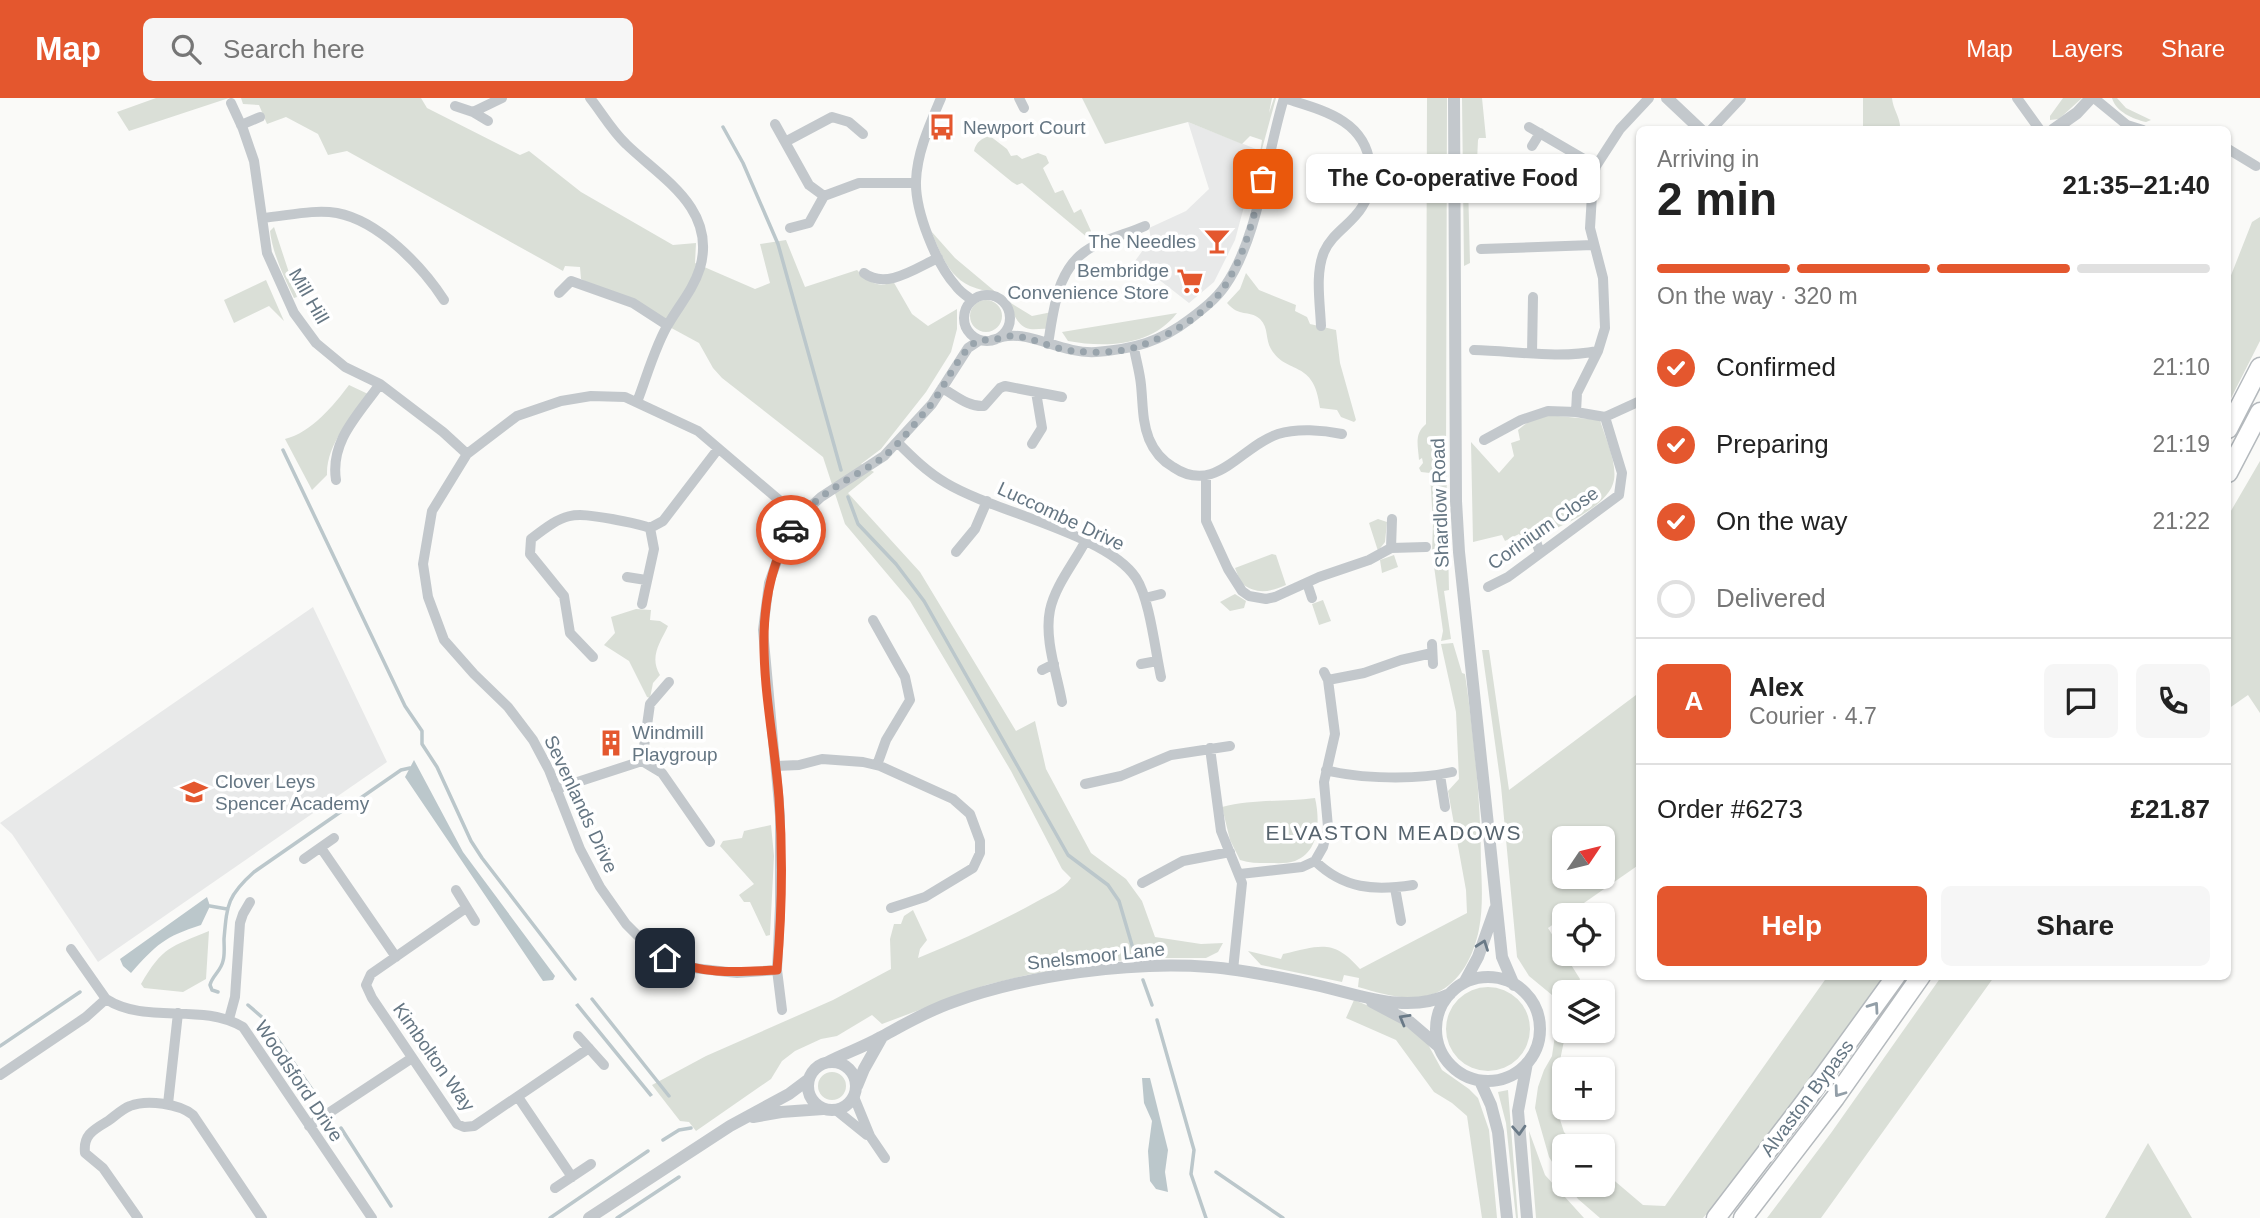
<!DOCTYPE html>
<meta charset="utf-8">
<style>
body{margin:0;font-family:Arial,sans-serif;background:#f6f6f6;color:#222;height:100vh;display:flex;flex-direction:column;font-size:26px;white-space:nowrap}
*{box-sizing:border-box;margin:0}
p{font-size:23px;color:#767676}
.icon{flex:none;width:38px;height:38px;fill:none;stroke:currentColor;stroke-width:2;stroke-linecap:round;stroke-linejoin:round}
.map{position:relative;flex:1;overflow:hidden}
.details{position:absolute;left:1636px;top:28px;width:595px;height:854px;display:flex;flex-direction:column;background:#fff;border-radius:10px;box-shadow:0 2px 5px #0004}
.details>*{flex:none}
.needle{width:46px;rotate:55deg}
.buttons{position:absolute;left:1552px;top:728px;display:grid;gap:14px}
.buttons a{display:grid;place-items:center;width:63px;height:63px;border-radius:10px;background:#fff;box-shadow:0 2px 5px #0004;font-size:35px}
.pin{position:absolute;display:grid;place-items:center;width:60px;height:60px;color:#fff;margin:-30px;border-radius:14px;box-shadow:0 4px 10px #0006}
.courier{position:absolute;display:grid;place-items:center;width:70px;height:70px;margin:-35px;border:5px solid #e4572e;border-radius:50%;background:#fff;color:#222;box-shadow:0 2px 9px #0007}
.bubble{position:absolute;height:49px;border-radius:10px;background:#fff;box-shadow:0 2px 5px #0004;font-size:23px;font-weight:700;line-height:49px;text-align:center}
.overview em{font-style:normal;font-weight:700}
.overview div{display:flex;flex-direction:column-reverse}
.overview{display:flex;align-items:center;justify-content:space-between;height:119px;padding:0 21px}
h1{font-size:46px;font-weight:700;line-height:52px}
.bar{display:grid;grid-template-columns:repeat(4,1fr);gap:10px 7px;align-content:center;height:84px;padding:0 21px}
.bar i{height:9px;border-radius:5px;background:#e0e0e0}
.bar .on{background:#e4572e}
.bar p{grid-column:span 4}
.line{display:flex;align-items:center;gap:18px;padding:0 21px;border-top:2px solid #e0e0e0}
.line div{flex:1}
.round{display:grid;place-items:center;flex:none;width:74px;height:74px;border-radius:10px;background:#f6f6f6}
ol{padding:0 21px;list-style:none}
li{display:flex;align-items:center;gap:21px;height:77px}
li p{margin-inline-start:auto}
li .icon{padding:7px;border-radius:50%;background:#e4572e;color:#fff;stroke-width:4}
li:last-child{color:#767676}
li i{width:38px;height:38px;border:4px solid #e0e0e0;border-radius:50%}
.cta{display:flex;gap:14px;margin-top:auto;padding:14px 21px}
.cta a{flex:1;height:80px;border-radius:10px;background:#e4572e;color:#fff;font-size:28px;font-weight:700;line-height:80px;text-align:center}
.cta a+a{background:#f6f6f6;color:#222}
header{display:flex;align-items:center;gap:42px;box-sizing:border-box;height:98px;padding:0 35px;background:#e4572e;color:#fff}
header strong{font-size:33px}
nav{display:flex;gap:38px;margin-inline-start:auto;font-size:24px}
.search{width:490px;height:63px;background:#f6f6f6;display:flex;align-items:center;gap:18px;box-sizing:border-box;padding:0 24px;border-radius:10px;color:#767676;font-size:26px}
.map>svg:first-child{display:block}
.built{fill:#e8e9e9}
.green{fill:#dadfd7;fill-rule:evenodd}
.water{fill:#bbc7cb}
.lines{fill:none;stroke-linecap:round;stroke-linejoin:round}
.stream{stroke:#bbc7cb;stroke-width:3.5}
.trunk-casing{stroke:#b4b9bd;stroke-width:21}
.minor{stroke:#c3c8cc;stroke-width:10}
.tertiary{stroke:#c3c8cc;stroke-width:12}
.trunk{stroke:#fff;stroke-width:18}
.oneway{stroke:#6a7a87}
.oneway2{stroke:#939fa8}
.done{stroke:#99a4ac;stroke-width:7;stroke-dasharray:0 12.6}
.route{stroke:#e4572e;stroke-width:9}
.labels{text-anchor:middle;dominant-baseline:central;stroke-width:7;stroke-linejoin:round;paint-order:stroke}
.poi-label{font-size:19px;fill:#657683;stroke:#fff;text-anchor:start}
.street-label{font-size:19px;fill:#657683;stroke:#fff}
.neighbourhood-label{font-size:21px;letter-spacing:2px;fill:#57646e;stroke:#fff}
</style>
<header>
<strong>Map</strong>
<div class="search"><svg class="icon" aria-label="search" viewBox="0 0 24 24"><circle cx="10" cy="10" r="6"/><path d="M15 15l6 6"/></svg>Search here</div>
<nav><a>Map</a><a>Layers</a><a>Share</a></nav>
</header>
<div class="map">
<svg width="2260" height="1120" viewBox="0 0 2260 1120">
<rect width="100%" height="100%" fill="#fafaf8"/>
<path class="built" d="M1188,24L1256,51L1255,68L1235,142L1214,184L1189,205L1135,163L1151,141L1149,130L1186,113L1209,91Z
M313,509L387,664L98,864L12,736L0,725Z"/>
<path class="green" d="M156,0H229L129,33L117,14Z
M241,0H421L427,10L520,57L529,53L581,94L673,147L696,145L695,165L755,191L770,185L760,146L786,142L805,189L857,172C868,183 879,192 893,183L912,216L928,228L957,211V231L951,254L926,294L881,351L861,366L874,374L848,395L920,474L1016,633L1035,623L1046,671L1091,755L1126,781L1142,803L1155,839L1201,846L1223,845L1218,854L1206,860H1157L1104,864L1027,877L986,887L882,926L872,917L837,938L821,941L795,953L782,963L771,981L696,1033L689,1024L680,1023L652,987L706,958L833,902L891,871L890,841L894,826H901L904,818L913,812L927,842L920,851L918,860C959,843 998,825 1036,804C1048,797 1063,792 1071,780L1062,771L1011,673L910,503L845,426L823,359L722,280L713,270L699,245L581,181L580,169L565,168L563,173L347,53L328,57L318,36L286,19L267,26L259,7L243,6Z
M1082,0H1272L1269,15L1274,0H1276L1259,62L1262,42L1250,38L1242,46L1188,24L1105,46Z
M1427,0H1447L1446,358L1449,492L1444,493L1451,541L1441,543L1443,533L1432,454L1433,426L1430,375L1421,374L1419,370L1423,365L1422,360L1419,362C1418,347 1414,336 1426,326Z
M1462,0H1482L1486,40H1479L1478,42L1476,85L1468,84L1470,165L1464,168Z
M1863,0H1892C1893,12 1901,20 1900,31H1863Z
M2063,0H2082L2059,21L2050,22V18Z
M2112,0H2117L2126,10L2151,22L2146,24C2133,21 2116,14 2112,0Z
M990,38L1007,51L1011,58L1017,57L1022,61L1038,55L1046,58L1049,65L1043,70L1055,95L1063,92L1074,115L1081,111L1091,133V138L1088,140L1022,85L1017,87L1012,84L974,53C976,44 982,40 990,38Z
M2260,119V243L2228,306V185L2252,124Z
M274,129L297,199L294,200C284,179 273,157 270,133Z
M931,133L955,160L998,196C989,193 979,192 970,188C948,178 940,154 931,133Z
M1246,175L1259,192L1296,207L1295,213L1307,219L1310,226L1336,232L1340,265L1356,322L1354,324L1341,319L1337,312L1320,310C1314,260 1287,278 1271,251C1265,241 1269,230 1260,221C1248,211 1240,220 1227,205L1240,191Z
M266,182L284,223L269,208L234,225L224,202Z
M1006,202L1032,218L1052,214L1048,231C1042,230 1036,232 1030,231C1017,229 1012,212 1006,202Z
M970 218a16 16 0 1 1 32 0a16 16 0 1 1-32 0Z
M1177,215C1152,248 1106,250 1068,243L1062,234Z
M349,287L368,296C351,320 326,347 327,377L312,392L285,341C311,335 334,307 349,287Z
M1547,317L1600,322C1605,339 1617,364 1614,382C1609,411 1550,433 1525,444L1519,436L1505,443L1502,437L1473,444L1471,344L1499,375L1514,358L1511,345L1520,342L1518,332L1533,320Z
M2260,363V615L2248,597L2228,611V418Z
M1378,421L1387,424L1385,444L1378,453L1369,425Z
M1272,456L1276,457L1286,487C1269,494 1257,497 1241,485L1235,470Z
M1394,457L1398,469L1382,475L1380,462Z
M1235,496L1246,503L1244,510L1230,513L1220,504Z
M1323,502L1331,523L1319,527L1312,506Z
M636,511L651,512L650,522L660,523L668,528C660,545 649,559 660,577L653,585L650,600L647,599L629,563L604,547L615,535L611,519Z
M1453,545L1462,575L1465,576C1474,639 1481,704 1481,767C1482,788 1483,811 1479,831C1474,857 1461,884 1436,895C1410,905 1383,896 1358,889L1359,880L1344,877L1342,884L1261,867L1248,853L1281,861L1283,856C1320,848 1333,840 1360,871L1467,815L1466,792L1448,693L1459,681L1456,614L1441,546Z
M1482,552H1489L1509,692L1640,594V766L1548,830L1580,881L1576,890L1552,897L1529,878L1517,859L1501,688ZM1564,740H1603V779H1564Z
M1315,700C1320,721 1320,754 1295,763C1287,766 1276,765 1267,765C1258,765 1249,765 1240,762L1230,742L1222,709C1252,701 1284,704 1315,700Z
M771,727L774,758L770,837L766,838L750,804H744L739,797L754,786L720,748L723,743L742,740L744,733Z
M209,833L206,881L183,894L144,890L141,886C163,848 171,849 209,833Z
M1827,879H1888L1731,1088L1703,1120H1600L1578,1101L1568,1087H1603V1073L1643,1107L1665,1108Z
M1941,879H1994L1821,1120H1767L1831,1035Z
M1446 931a42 42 0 1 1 84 0a42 42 0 1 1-84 0Z
M1354,902L1384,914L1425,941L1442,972L1469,991L1478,1000L1489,1032L1497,1120H1482L1467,1018L1452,1005L1434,994L1396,942L1346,920Z
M1564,912L1566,933L1557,977L1556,1009L1564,1034L1576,1048H1564V1083L1549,1059L1535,1010L1538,989L1544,972L1552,958L1558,917Z
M818 988a14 14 0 1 1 28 0a14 14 0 1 1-28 0Z
M1508,992L1518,1120H1516L1506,1025L1498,994Z
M1529,1033L1545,1077L1584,1120H1536Z
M2148,1045L2192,1120H2105Z"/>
<path class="water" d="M414,662L463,754L555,878L553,882L543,883L405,679Z
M207,799L210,808L201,827C164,839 157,846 131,875L123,868L120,861Z
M578,905L653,997L650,999L575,907Z
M1142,980H1150L1168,1052L1165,1074L1168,1094L1156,1091L1150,1083L1148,1053L1152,1023L1144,1005Z"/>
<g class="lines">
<path class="stream" d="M723,29L743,65L778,146L841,372
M283,352L405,608L422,633V646L437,669L471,743L482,760L575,881
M848,399L858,426L896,466L924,503L1068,757L1108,787L1119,803L1134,854
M210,808L227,811
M1143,882L1152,907
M218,894L212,892L210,887C212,878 221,873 223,863C225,857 224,848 224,841C227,807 227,798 254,774L401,672L410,670
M592,901L669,998
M248,907L263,920
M1157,922L1194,1052L1191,1076L1206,1120
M272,933L315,996
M0,948L80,894
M341,1030L391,1108
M663,1042L679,1032L691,1030
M1216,1074L1283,1120
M550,1120L648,1053
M617,1120L679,1079"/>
<g class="trunk-casing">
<path id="trunk" d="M2228,331L2260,269
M2228,375L2260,314
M1716,1120L1804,1005L1896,878
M1743,1120L1835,1000L1921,878"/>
</g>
<path class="minor" d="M590,0C602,15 612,33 626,46C661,80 717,110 700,170C693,192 680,206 669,225C656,245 646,281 637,304
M941,0C930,26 917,54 916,83C915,113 936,166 956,188C960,194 967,198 972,202
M1019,0L1024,10
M1284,0C1321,12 1365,21 1370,67C1372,81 1370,97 1362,109C1352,126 1332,135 1324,154C1315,176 1320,204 1321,228
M2017,0L2040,32
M2094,0L2127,27L2143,32
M231,5L243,31L254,63L267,155L294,215L316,245L345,269L380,286L443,334L467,356
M455,8L473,14L488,23
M473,14L502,0
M775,26L809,87L824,98
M241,27L260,19
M1529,29L1596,68
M1711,32L1741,0
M785,44L832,19L849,24L863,36
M1532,48L1540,35
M2228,51L2256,68
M262,120C287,118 313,111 337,115C379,123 422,168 444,202
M790,130L809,125L824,98L859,85H916
M1481,151L1593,147
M864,175C886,192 916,170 938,160
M559,195L571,183L633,205L667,227
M964 220a23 23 0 1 1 46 0a23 23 0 1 1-46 0Z
M992,242C997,241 1003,238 1008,238C1034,235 1064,256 1096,254C1134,251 1160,244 1190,221C1203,211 1216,201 1225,188C1259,139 1266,58 1284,0
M1048,246C1054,210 1057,166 1094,148C1110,140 1129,135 1145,128
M1134,250C1136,262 1140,275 1141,287C1143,306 1142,323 1149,341C1154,353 1161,362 1173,369C1216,398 1241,348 1278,336C1297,330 1323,332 1342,336
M1474,252C1515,253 1557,261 1598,253
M1532,255L1533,199
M942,290C955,297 968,309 984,308L1000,290L1005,288L1062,299
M1640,303L1605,319L1576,314L1577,295L1598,253L1605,230L1603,180L1590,130L1593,80L1596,68L1620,31L1649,0
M1484,342L1521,322L1548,313L1576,314
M897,344C912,359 927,374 946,385C994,414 1107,436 1136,480C1150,502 1155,552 1161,579
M1032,346L1042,330L1036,294
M1206,378V423L1228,471L1242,493L1249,498L1266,501L1275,499L1319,479L1369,462L1391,450L1426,449
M336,382C330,343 358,317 380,286
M1535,440L1540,455
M1391,450L1392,421
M956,454L975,431L987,403
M627,479L646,482
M1307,485L1312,500
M1488,489L1508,479L1619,397L1622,375L1605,319
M1145,500L1161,496
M642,506L654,451L650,430
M873,522L905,579L910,602L886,642L877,667
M1432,546L1433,566
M593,559L570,535L564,498L530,456L531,441C566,414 570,414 612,421C626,424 637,425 650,430L663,423L718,351
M1141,566L1157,563
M1042,572L1054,566
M1328,582L1364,575L1401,562L1432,555
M1062,604C1057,576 1044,541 1050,512C1055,488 1074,465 1085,444
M1210,650L1221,733L1242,785L1233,872
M642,663L650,606L669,584
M776,668L799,667L822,661L863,664L880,668L953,701L970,716L980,743V755L973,770L925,799L891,810
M1326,672C1359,681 1418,682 1452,674
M1440,677L1445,709
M1085,686L1121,678L1171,657L1230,648
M556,691L642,663L662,675L710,744
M321,750L396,859
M304,761L334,740
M1315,763C1344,791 1374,793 1413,787
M1240,776L1302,769L1315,763L1323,749L1328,729L1324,684L1335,636L1328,582L1324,574
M1142,785L1183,763L1230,754
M1395,790L1401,823
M456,792L475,823
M466,810L371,876L366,887L372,900L457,1026L464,1029L474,1028L589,950
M71,851L106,901C146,927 201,904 243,929L372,1120
M777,872L737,875L693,870L668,862L654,854L626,826L600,789L580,751L549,672L533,642L508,609L474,576L444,542L428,499L423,466L432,413L467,356L517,318L561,303L591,298L625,299L698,333L799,419
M782,912L777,872L780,808V718L763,532L769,485L783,446L799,419L821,399L884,358L932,306L968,250L980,242
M229,921L235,899L240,825L243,816L250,804
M578,938L604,967
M0,977L86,919L106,901
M518,999L572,1079
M854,999L870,1038L885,1060
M168,1006L178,915
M836,1012L867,1037
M309,1028L412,960
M555,1090L591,1066
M138,1120L103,1070L85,1055C83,1037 93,1032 108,1023C115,1018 122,1011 130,1008C147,1001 180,1006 193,1017L262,1120"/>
<path class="tertiary" d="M1454,0L1456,403L1459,454L1502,859L1514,887
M1667,0L1701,32
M2053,32L2077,15L2091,0
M1436 931a52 52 0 1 1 104 0a52 52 0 1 1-104 0Z
M1464,885L1478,859L1495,811
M1372,904L1410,924L1438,948
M828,964C845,955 864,949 881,939C905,926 927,913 953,904C1028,877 1130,863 1210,869C1247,872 1284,880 1320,888C1363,898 1408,916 1450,896
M808 988a24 24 0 1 1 48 0a24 24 0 1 1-48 0Z
M1480,983L1491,1007L1498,1034L1507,1120
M857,988L864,971L882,939
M753,1019L781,1014L823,1011
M589,1120L730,1028L789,996L809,981
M1527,1120L1518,1013L1527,965"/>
<use href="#trunk" class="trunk"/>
</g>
<defs><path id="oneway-chevron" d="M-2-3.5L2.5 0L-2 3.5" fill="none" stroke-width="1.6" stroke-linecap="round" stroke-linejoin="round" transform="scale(1.75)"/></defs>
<g class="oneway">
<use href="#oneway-chevron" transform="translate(1483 847) rotate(-70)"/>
<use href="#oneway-chevron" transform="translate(1404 921) rotate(-150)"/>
<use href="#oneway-chevron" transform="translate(1519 1032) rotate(87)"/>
</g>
<g class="oneway2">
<use href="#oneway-chevron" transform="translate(1874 909) rotate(-55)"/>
<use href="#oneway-chevron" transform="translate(1839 994) rotate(126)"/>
</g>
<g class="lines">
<path class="done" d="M791,432C811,397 851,382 882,360C899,347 914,326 929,309C942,295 962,247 980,242C983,241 987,243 990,242C997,242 1004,238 1011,238C1032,238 1051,251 1073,253C1092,255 1118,255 1136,249C1168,239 1208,216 1226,186C1246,154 1254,118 1263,81"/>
<path class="route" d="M665,860C701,877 738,874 777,872C782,815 783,757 779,700C772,611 743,514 791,432"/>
</g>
<defs>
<g id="bus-bare" transform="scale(2.1)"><path d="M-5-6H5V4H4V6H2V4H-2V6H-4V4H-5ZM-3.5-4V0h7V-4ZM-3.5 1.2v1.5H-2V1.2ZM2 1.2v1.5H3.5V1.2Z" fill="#e4572e" stroke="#fff" stroke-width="2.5" paint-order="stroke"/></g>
<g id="bar-bare" transform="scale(2.1)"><path d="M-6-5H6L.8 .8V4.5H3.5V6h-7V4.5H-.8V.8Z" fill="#e4572e" stroke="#fff" stroke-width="2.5" paint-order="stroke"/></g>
<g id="supermarket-bare" transform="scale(2.1)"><path d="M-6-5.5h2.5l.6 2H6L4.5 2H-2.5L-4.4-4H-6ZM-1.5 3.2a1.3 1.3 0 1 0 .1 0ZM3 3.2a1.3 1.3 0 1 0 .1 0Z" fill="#e4572e" stroke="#fff" stroke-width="2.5" paint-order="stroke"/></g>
<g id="building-bare" transform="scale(2.1)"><path d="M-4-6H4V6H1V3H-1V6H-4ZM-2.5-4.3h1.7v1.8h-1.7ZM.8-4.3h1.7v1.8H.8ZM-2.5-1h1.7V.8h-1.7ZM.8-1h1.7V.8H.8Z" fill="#e4572e" stroke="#fff" stroke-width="2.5" paint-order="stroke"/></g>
<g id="school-bare" transform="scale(2.1)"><path d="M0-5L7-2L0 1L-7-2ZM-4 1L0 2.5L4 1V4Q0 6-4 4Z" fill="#e4572e" stroke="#fff" stroke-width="2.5" paint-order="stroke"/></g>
</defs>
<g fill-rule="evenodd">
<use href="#bus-bare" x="942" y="29"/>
<use href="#bar-bare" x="1217" y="143"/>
<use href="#supermarket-bare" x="1190" y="183"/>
<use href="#building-bare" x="611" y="645"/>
<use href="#school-bare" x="194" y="694"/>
</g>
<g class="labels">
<g class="poi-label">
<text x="963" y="29">Newport Court</text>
<text x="1196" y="143" text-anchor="end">The Needles</text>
<text x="1169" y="172" text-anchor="end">Bembridge<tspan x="1169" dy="22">Convenience Store</tspan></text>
<text x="632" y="634">Windmill<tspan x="632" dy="22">Playgroup</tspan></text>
<text x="215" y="683">Clover Leys<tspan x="215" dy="22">Spencer Academy</tspan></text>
</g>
<g class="street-label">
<text transform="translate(309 198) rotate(60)">Mill Hill</text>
<text transform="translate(1440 405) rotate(-92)">Shardlow Road</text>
<text transform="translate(1061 418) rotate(25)">Luccombe Drive</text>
<text transform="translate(1543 430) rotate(-35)">Corinium Close</text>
<text transform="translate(581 706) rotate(65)">Sevenlands Drive</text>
<text transform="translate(1096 858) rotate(-6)">Snelsmoor Lane</text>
<text transform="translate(434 959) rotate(55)">Kimbolton Way</text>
<text transform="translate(299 983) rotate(56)">Woodsford Drive</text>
<text transform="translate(1807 1000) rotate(-53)">Alvaston Bypass</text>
</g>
<g class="neighbourhood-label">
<text x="1394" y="734">ELVASTON MEADOWS</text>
</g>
</g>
</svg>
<div class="buttons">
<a><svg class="needle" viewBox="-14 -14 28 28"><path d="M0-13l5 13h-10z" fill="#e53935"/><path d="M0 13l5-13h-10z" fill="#767676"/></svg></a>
<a><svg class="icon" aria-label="locate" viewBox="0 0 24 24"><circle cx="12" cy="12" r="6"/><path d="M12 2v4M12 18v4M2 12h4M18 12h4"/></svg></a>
<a><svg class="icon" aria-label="layers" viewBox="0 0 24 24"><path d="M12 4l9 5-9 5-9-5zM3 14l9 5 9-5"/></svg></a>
<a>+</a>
<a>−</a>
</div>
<div class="pin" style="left:1263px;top:81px;background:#ea580c"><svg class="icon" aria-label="bag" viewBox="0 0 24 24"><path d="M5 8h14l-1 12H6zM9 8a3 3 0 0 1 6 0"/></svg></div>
<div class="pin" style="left:665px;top:860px;background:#1f2937"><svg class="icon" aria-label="home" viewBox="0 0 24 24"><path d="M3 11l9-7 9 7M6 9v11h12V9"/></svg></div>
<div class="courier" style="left:791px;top:432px"><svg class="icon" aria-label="car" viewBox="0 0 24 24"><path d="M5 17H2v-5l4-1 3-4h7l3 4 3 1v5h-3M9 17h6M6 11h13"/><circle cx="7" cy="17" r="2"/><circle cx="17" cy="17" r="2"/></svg></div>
<div class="bubble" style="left:1306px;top:56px;width:294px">The Co-operative Food</div>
<section class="details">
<div class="overview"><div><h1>2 min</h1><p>Arriving in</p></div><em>21:35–21:40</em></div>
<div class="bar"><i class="on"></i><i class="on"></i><i class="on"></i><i></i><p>On the way · 320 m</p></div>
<ol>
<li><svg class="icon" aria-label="check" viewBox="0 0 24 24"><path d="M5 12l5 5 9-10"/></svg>Confirmed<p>21:10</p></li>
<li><svg class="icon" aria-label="check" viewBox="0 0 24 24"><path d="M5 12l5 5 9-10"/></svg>Preparing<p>21:19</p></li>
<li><svg class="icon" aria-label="check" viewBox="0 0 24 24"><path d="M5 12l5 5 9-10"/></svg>On the way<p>21:22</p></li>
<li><i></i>Delivered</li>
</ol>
<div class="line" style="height:126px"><b class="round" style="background:#e4572e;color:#fff">A</b><div><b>Alex</b><p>Courier · 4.7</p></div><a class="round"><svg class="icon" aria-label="chat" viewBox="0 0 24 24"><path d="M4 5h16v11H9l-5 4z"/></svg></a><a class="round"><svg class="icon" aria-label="phone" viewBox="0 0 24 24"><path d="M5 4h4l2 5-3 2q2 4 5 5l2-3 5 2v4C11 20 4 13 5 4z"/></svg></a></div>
<div class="line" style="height:91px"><div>Order #6273</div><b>£21.87</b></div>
<div class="cta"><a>Help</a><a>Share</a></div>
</section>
</div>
